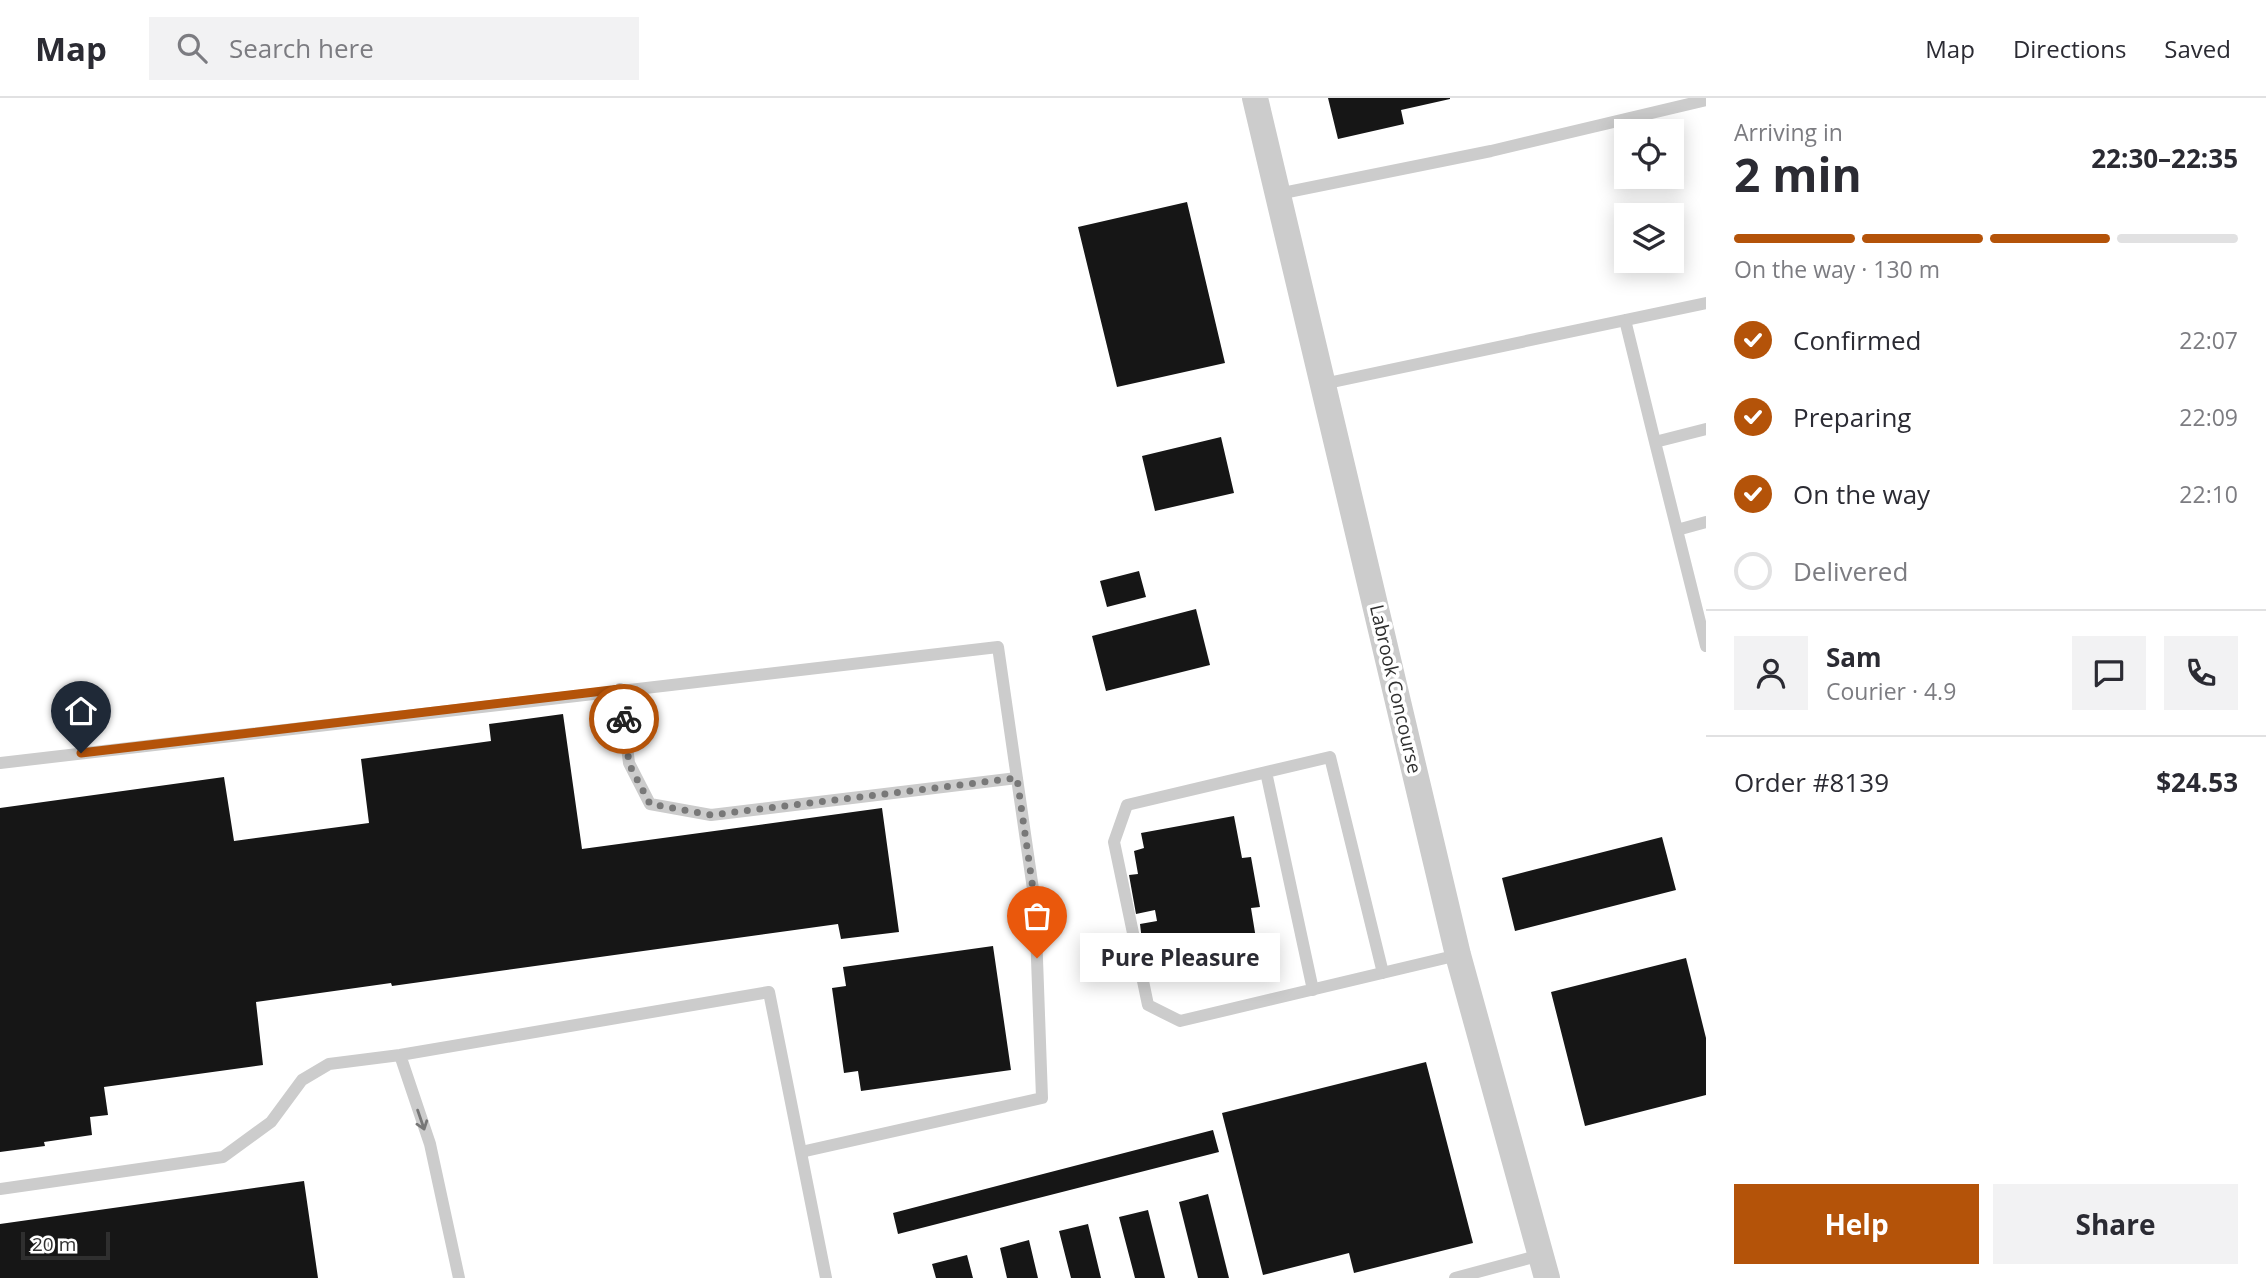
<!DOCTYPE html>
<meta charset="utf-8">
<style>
body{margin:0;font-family:"Open Sans",sans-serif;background:#f2f2f3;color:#2b2b33;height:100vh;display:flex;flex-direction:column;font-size:26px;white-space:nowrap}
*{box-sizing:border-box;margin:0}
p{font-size:23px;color:#7c7c81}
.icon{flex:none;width:38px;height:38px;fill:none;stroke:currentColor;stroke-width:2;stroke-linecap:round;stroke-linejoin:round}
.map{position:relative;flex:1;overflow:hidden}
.side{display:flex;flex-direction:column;background:#fff;width:560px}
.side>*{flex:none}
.fabs{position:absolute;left:1614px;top:21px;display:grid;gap:14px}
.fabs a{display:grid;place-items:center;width:70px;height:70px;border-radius:0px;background:#fff;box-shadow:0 4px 18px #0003;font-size:35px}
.scale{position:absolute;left:21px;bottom:18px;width:89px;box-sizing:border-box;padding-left:7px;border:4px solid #2f2f2f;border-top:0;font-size:19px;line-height:24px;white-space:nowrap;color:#2f2f2f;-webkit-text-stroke:5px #fff;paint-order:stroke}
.pin{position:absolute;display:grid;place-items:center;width:60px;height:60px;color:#fff;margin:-72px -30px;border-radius:50% 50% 50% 0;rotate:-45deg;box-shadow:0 0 7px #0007}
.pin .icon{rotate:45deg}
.courier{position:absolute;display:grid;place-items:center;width:70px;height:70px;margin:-35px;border:5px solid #b45309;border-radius:50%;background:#fff;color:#222;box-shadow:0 2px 9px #0007}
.bubble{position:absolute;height:49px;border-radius:0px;background:#fff;box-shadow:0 4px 18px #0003;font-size:23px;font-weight:700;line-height:49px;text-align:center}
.summary em{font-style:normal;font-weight:700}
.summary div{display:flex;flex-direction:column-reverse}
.summary{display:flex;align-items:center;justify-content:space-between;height:119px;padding:0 28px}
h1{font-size:46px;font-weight:700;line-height:52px}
.bar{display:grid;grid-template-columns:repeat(4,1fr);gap:10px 7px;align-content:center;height:84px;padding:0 28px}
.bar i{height:9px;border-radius:5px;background:#e1e1e2}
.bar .current{background:#b45309}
.bar p{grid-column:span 4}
.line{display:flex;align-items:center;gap:18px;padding:0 28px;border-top:2px solid #e1e1e2}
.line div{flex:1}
.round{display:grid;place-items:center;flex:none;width:74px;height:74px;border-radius:0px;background:#f2f2f3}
ol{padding:0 28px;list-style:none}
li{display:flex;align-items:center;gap:21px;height:77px}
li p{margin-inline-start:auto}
li .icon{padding:7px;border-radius:50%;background:#b45309;color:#fff;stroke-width:4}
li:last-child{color:#7c7c81}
li i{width:38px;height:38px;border:4px solid #e1e1e2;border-radius:50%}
.button{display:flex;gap:14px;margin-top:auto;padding:14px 28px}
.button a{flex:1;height:80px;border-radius:0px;background:#b45309;color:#fff;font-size:28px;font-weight:700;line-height:80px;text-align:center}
.button a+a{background:#f2f2f3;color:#2b2b33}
header{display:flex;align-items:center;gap:42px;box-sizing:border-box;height:98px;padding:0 35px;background:#fff;border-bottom:2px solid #e1e1e2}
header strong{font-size:33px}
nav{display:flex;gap:38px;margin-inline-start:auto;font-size:24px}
.search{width:490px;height:63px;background:#f2f2f3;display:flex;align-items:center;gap:18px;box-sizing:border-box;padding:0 24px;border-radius:0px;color:#7c7c81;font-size:26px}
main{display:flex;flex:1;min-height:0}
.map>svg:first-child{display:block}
.building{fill:#161616}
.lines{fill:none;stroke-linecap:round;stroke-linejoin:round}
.lane{stroke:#ccc;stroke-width:12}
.street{stroke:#ccc;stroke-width:26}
.oneway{stroke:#767676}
.done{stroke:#787878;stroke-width:7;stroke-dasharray:0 12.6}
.route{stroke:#b45309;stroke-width:9}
.labels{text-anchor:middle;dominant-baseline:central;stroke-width:7;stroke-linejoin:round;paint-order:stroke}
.street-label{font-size:19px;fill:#2f2f2f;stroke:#fff}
</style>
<header>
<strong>Map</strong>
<div class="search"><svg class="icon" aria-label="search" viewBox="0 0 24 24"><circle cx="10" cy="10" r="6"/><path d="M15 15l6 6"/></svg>Search here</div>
<nav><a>Map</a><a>Directions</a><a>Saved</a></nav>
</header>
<main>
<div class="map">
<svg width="1706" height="1180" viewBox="0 0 1706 1180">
<rect width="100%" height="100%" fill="#fff"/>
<path class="building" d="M1328,0H1450V1L1401,12L1404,26L1338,41Z
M1187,104L1225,265L1117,289L1078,129Z
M1221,339L1234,395L1155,413L1142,358Z
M1139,473L1146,499L1107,509L1100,483Z
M1196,511L1210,567L1106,593L1092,538Z
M563,616L582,751L882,710L899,834L841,841L838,826L392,888L391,885L256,904L263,967L104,989L108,1017L90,1019L92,1037L44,1044L45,1048L0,1054V710L224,679L234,743L369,725L361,661L491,643L489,626Z
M1234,718L1242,760L1251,759L1260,809L1251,810L1258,853L1165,869L1160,840L1142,843L1140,826L1157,823L1155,812L1136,816L1129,777L1138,776L1134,753L1144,750L1141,735Z
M1662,739L1676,792L1515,833L1502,780Z
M993,848L1011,972L861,993L858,973L844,975L832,890L846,888L843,869Z
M1686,860L1706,940V997L1585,1028L1551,894Z
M1426,964L1473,1145L1354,1175L1349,1155L1263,1177L1222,1015Z
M1213,1032L1219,1054L898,1136L893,1115Z
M304,1083L318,1180H0V1126Z
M1208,1096L1229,1180H1198L1179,1104Z
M1148,1112L1165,1180H1135L1119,1119Z
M1088,1126L1101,1180H1071L1059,1133Z
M1029,1142L1038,1180H1007L1000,1150Z
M967,1157L973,1180H936L932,1166Z"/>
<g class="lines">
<path class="lane" d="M1278,96L1491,53L1706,2
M1625,222L1655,344L1706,331
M1323,286L1706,205
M1655,344L1706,548
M1677,432L1706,424
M620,591L629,665L650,706L711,717L1017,680
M0,665L998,549L1035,805L1042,1000L801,1054
M1266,674L1313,892
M1383,875L1330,659L1127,707L1114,744L1148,907L1180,923L1458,857
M400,957L430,1046L459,1180
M0,1091L223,1059L271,1024L302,982L329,966L400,957L769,894L826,1180
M1455,1180L1541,1157"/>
<path class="street" d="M1255,0L1458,857L1547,1180"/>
</g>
<defs><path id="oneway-shaft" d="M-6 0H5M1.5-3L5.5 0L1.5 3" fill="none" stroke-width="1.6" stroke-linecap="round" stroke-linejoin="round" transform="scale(1.75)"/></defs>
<use class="oneway" href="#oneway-shaft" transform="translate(421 1022) rotate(71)"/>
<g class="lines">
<path class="done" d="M624,621L629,666L650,706L711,717L1017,680L1035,805L1037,860"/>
<path class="route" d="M81,655L620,591L624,621"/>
</g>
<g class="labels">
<g class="street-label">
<text transform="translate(1396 591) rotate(77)">Labrook Concourse</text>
</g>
</g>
</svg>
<div class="fabs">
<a><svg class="icon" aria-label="locate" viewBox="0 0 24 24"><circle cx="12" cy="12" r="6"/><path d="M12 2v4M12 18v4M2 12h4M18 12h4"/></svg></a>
<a><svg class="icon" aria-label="layers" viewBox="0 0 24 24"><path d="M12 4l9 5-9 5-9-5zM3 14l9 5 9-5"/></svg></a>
</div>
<div class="scale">20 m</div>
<div class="pin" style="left:1037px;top:860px;background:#ea580c"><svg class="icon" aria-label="bag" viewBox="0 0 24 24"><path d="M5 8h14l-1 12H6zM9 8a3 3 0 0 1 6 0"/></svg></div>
<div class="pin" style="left:81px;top:655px;background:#1f2937"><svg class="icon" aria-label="home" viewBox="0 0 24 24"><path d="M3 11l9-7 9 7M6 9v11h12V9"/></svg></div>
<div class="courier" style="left:624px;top:621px"><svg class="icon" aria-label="bike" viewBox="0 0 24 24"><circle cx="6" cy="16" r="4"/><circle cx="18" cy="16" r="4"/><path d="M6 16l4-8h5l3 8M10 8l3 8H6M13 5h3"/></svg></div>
<div class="bubble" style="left:1080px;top:835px;width:200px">Pure Pleasure</div>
</div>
<section class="side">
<div class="summary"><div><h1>2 min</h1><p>Arriving in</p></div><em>22:30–22:35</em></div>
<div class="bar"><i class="current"></i><i class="current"></i><i class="current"></i><i></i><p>On the way · 130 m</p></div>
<ol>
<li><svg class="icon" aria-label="check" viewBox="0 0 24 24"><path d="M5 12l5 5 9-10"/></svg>Confirmed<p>22:07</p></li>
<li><svg class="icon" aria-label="check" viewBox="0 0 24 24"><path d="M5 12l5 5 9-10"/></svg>Preparing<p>22:09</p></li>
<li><svg class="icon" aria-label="check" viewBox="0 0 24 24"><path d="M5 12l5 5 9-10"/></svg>On the way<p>22:10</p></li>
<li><i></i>Delivered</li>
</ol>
<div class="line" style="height:126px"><a class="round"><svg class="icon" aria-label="person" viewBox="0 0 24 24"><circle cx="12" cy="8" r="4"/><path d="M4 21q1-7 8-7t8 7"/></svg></a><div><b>Sam</b><p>Courier · 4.9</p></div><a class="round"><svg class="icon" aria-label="chat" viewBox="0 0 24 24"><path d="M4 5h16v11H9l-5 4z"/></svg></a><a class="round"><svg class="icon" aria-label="phone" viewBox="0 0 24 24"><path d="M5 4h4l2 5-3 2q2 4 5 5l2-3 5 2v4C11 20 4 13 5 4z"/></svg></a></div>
<div class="line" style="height:91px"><div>Order #8139</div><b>$24.53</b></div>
<div class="button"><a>Help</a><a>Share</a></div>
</section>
</main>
